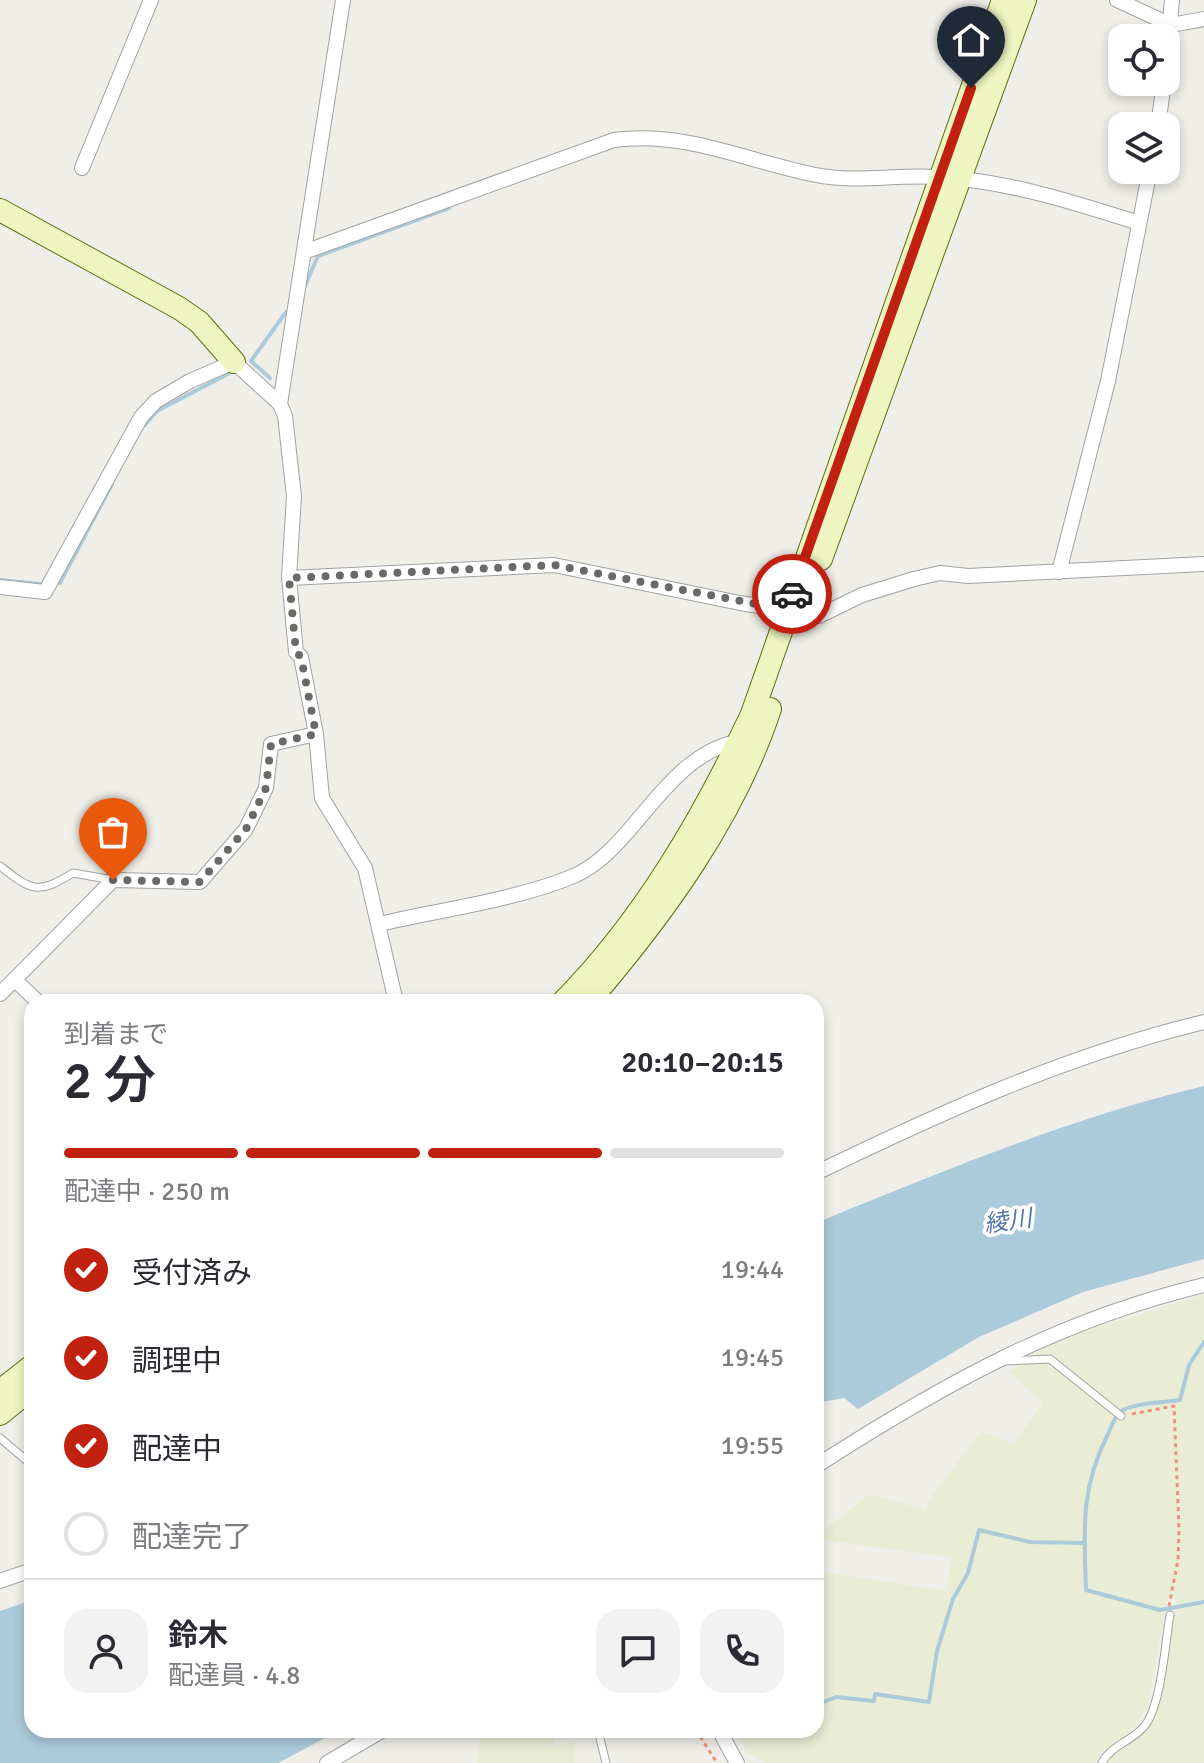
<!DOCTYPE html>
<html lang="ja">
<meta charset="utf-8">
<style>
body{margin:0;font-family:Signika,"Noto Sans JP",sans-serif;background:#f2f2f3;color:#2b2b33;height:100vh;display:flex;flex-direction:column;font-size:30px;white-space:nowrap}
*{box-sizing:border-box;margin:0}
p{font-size:26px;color:#7c7c81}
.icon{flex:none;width:44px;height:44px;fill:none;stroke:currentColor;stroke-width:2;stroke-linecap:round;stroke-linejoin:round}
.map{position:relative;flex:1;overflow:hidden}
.panel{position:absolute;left:24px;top:994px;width:800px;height:744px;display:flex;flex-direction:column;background:#fff;border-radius:24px;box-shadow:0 4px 12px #0003}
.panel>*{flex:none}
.controls{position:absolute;left:1108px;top:24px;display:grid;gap:16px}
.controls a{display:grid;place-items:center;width:72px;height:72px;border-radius:16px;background:#fff;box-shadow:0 4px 12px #0003;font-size:40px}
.pin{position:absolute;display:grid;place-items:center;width:68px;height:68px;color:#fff;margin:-82px -34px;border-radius:50% 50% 50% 0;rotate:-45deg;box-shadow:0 0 8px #0007}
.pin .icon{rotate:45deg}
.courier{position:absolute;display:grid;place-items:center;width:80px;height:80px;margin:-40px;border:6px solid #c12110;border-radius:50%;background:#fff;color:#222;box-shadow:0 2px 10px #0007}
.overview em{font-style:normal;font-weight:600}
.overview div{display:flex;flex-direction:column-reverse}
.overview{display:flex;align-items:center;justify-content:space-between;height:136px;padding:0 40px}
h1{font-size:52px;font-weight:600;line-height:60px}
.bar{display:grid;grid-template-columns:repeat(4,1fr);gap:12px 8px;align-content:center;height:96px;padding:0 40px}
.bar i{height:10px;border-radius:6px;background:#e1e1e2}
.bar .current{background:#c12110}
.bar p{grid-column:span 4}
.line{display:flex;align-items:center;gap:20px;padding:0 40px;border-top:2px solid #e1e1e2}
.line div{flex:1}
.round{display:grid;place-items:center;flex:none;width:84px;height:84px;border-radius:24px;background:#f2f2f3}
ol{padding:0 40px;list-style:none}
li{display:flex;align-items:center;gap:24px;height:88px}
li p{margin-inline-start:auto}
li .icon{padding:8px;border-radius:50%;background:#c12110;color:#fff;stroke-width:4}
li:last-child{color:#7c7c81}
li i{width:44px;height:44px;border:4px solid #e1e1e2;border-radius:50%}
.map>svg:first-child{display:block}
.farmland{fill:#e9edd5}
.water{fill:#accbda}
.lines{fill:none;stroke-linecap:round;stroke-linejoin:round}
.stream{stroke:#accbda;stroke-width:4}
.lane-casing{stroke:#a2a2a2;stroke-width:9}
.street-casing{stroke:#a2a2a2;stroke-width:16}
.secondary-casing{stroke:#5d710e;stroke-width:24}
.path{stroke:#ef917a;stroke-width:3;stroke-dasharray:4 4;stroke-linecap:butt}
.lane{stroke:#fff;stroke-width:7}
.street{stroke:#fff;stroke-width:14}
.secondary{stroke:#eef5c1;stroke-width:22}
.done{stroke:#696967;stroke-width:8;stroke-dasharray:0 14.4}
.route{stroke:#c12110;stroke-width:10}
.labels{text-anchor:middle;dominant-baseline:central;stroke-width:7;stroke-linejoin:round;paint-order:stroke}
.water-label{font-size:24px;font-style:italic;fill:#5477aa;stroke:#fff}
</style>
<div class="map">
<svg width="1204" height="1763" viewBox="0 0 1204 1763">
<rect width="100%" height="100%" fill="#f0eee8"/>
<path class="farmland" d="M1204,1295V1763H1109L1111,1757L1144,1734L1155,1717L1177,1600L1167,1598L1148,1706L1130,1733L1100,1753L1096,1763H765L746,1752L736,1730H816V1571L947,1591L951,1557L821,1540V1533L870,1494L926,1510L928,1502L981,1431L1013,1444L1043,1403L1009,1372L1053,1341Z
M482,1730H550L555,1747L575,1742V1763H477Z"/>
<path class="water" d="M1204,1086V1259L1083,1292L979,1337L858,1409L844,1398L816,1403V1223C944,1171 1069,1118 1204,1086Z
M32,1600V1730H340L278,1763H0V1611Z"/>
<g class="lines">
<path class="stream" d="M304,288L318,256L449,208
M270,378L251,361L286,312
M143,427L157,411L228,374
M0,580L40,584
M60,583L112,484
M1204,1342L1189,1365L1180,1400C1163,1403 1140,1402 1125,1409C1116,1413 1112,1425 1108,1434C1080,1489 1084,1530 1086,1590L1160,1610L1204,1602
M816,1705L836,1697L874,1701L875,1694L929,1702L937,1651L953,1599L968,1573L979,1530L1030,1542L1083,1543
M739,1733L740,1730"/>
<g class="lane-casing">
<path id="lane" d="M0,866C32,891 37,895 73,873L113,880
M1007,1361L1050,1359L1121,1416
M0,1438L32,1465
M598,1730L606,1763
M1102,1763C1111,1744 1137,1740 1148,1721C1162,1696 1165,1644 1170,1615"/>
</g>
<g class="street-casing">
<path id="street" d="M1117,0L1171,25L1204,19
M1166,65L1172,0
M1158,126L1164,82
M82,168L151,0
M304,252L614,140C684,130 749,162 816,175C855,183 898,174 938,177C1008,181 1073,202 1139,223
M280,404L343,0
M1059,572L1108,381L1150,170
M289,578L554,565L740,603L819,616L862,595L914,579L940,573L968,576L1204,564
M0,587L45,592L141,417L156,401L190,381L234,362L280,404L285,416L294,496L289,578L296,652L301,657L316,734L322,798L365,868L396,1002
M379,924C439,910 521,899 576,875C636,847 664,756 739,741
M15,980L38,1002
M0,994L113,880L200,882L246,829L266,788L271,744L316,734
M816,1173C942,1112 1067,1055 1204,1022
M816,1466C942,1385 1058,1320 1204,1285
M0,1581L32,1570
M719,1730L737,1763
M327,1763L383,1730"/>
</g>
<g class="secondary-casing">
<path id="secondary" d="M0,210L179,308L199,322L234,362
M821,559L1025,0
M563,1002C644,920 703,818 752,714L1003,0
M588,1002C662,916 734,818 770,709
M0,1391L32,1366
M0,1414L32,1388"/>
</g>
<path class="path" d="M1132,1414L1174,1406L1179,1530L1178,1560L1169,1606
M696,1730L717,1763"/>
<use href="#lane" class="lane"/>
<use href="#street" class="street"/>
<use href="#secondary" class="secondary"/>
</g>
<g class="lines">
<path class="done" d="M113,880L200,882L246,829L266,788L271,744L316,734L301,657L296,652L289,578L554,565L787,610L792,594"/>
<path class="route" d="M792,594L971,88"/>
</g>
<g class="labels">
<g class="water-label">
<text transform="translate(1008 1221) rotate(-8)">綾川</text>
</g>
</g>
</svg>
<div class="controls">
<a><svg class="icon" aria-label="locate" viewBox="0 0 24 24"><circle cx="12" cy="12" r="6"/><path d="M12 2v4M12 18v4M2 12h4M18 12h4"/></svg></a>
<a><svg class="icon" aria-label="layers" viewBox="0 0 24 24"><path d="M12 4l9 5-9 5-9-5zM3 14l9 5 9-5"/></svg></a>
</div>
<div class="pin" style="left:113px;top:880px;background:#ea580c"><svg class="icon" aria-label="bag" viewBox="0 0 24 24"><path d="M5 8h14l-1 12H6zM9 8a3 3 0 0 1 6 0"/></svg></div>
<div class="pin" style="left:971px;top:88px;background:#1f2937"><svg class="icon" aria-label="home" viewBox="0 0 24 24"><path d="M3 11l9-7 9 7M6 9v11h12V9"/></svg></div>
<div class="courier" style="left:792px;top:594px"><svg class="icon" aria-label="car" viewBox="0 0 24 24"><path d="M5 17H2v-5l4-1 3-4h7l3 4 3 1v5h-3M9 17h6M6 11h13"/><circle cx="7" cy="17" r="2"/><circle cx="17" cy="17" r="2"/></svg></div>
<section class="panel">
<div class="overview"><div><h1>2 分</h1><p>到着まで</p></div><em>20:10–20:15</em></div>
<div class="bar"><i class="current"></i><i class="current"></i><i class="current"></i><i></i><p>配達中 · 250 m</p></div>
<ol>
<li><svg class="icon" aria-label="check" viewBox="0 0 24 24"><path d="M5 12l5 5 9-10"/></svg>受付済み<p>19:44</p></li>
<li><svg class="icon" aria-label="check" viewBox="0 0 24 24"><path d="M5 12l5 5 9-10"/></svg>調理中<p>19:45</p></li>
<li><svg class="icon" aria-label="check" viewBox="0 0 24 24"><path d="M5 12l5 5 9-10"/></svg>配達中<p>19:55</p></li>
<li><i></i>配達完了</li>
</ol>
<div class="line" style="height:144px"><a class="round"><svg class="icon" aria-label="person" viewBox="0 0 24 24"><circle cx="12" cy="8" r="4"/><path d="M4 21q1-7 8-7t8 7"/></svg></a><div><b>鈴木</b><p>配達員 · 4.8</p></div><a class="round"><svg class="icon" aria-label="chat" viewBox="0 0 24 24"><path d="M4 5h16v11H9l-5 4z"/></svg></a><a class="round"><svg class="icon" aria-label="phone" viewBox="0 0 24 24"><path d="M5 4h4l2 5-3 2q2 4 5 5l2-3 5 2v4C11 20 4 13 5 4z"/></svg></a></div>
</section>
</div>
